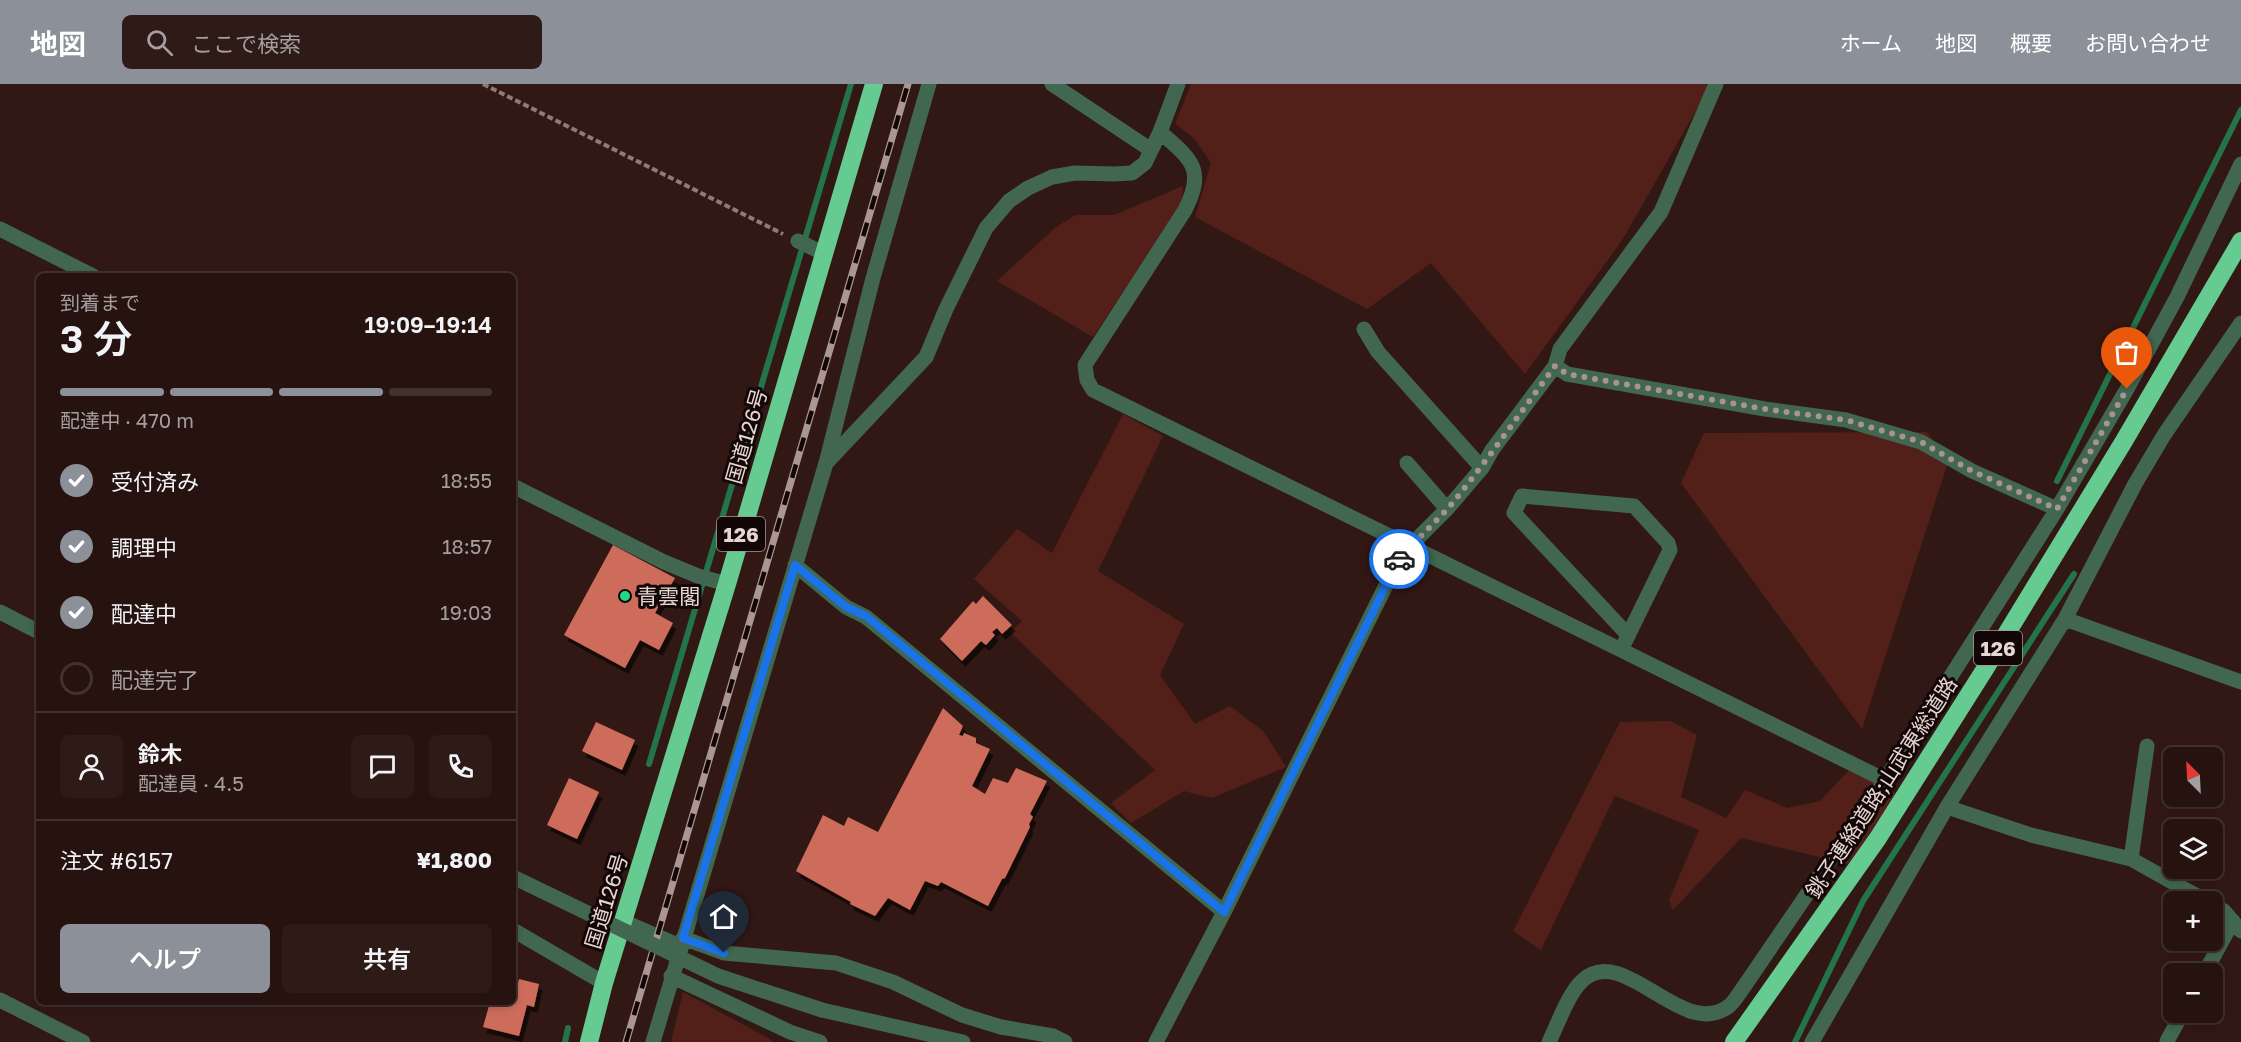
<!DOCTYPE html>
<html lang="ja">
<meta charset="utf-8">
<style>
body{margin:0;font-family:"Golos Text","Noto Sans JP",sans-serif;background:#2e1b18;color:#f1f3f6;height:100vh;display:flex;flex-direction:column;font-size:22px;white-space:nowrap}
*{box-sizing:border-box;margin:0}
p{font-size:20px;color:#a49e9e}
.icon{flex:none;width:33px;height:33px;fill:none;stroke:currentColor;stroke-width:2;stroke-linecap:round;stroke-linejoin:round}
.map{position:relative;flex:1;overflow:hidden}
.side{position:absolute;left:36px;top:189px;width:480px;height:732px;display:flex;flex-direction:column;background:#26120f;border-radius:9px;box-shadow:0 3px 9px #0003,0 0 0 2px #42322f}
.side>*{flex:none}
.needle{width:39px;rotate:336deg}
.fabs{position:absolute;left:2163px;top:663px;display:grid;gap:12px}
.fabs a{display:grid;place-items:center;width:60px;height:60px;border-radius:9px;background:#26120f;box-shadow:0 3px 9px #0003,0 0 0 2px #42322f;font-size:30px}
.pin{position:absolute;display:grid;place-items:center;width:51px;height:51px;color:#fff;margin:-62px -26px;border-radius:50% 50% 50% 0;rotate:-45deg;box-shadow:0 0 6px #0007}
.pin .icon{rotate:45deg}
.courier{position:absolute;display:grid;place-items:center;width:60px;height:60px;margin:-30px;border:4px solid #1a73e8;border-radius:50%;background:#fff;color:#222;box-shadow:0 2px 8px #0007}
.headline em{font-style:normal;font-weight:600}
.headline div{display:flex;flex-direction:column-reverse}
.headline{display:flex;align-items:center;justify-content:space-between;height:102px;padding:0 24px}
h1{font-size:39px;font-weight:600;line-height:45px}
.bar{display:grid;grid-template-columns:repeat(4,1fr);gap:9px 6px;align-content:center;height:72px;padding:0 24px}
.bar i{height:8px;border-radius:4px;background:#42322f}
.bar .selected{background:#8c9099}
.bar p{grid-column:span 4}
.line{display:flex;align-items:center;gap:15px;padding:0 24px;border-top:2px solid #42322f}
.line div{flex:1}
.round{display:grid;place-items:center;flex:none;width:63px;height:63px;border-radius:9px;background:#2e1b18}
ol{padding:0 24px;list-style:none}
li{display:flex;align-items:center;gap:18px;height:66px}
li p{margin-inline-start:auto}
li .icon{padding:6px;border-radius:50%;background:#8c9099;color:#fff;stroke-width:4}
li:last-child{color:#a49e9e}
li i{width:33px;height:33px;border:3px solid #42322f;border-radius:50%}
.action{display:flex;gap:12px;margin-top:auto;padding:12px 24px}
.action a{flex:1;height:69px;border-radius:9px;background:#8c9099;color:#fff;font-size:24px;font-weight:600;line-height:69px;text-align:center}
.action a+a{background:#2e1b18;color:#f1f3f6}
header{display:flex;align-items:center;gap:36px;box-sizing:border-box;height:84px;padding:0 30px;background:#8c9099;color:#fff}
header strong{font-size:28px}
nav{display:flex;gap:33px;margin-inline-start:auto;font-size:21px}
.search{width:420px;height:54px;background:#2e1b18;display:flex;align-items:center;gap:15px;box-sizing:border-box;padding:0 21px;border-radius:9px;color:#a49e9e;font-size:22px}
.map>svg:first-child{display:block}
.green{fill:#522019}
.lines{fill:none;stroke-linecap:round;stroke-linejoin:round}
.stream{stroke:#23744b;stroke-width:6}
.building{fill:#ce6c5c;filter:url(#shadow)}
.path{stroke:#917b77;stroke-width:4;stroke-dasharray:6 3;stroke-linecap:butt}
.minor{stroke:#416750;stroke-width:15}
.highway{stroke:#65cb91;stroke-width:18}
.rail-casing{stroke:#ab9692;stroke-width:7}
.rail{stroke:#120706;stroke-width:4.5;stroke-dasharray:14;stroke-linecap:butt}
.minor-bridge{stroke:#416750;stroke-width:15}
.done{stroke:#a8938f;stroke-width:6;stroke-dasharray:0 10.8}
.route{stroke:#1a73e8;stroke-width:8}
.poi-dot{fill:#20d887;stroke:#120706;stroke-width:2}
.labels{text-anchor:middle;dominant-baseline:central;stroke-width:6;stroke-linejoin:round;paint-order:stroke}
.shield{fill:#120706;stroke:#a79794;stroke-width:1.5}
.shield-label{font-size:20px;font-weight:bold;fill:#e7d5d1}
.street-label{font-size:21px;fill:#e7d5d1;stroke:#120706}
.poi-label{font-size:21px;fill:#e7d5d1;stroke:#120706;text-anchor:start}
</style>
<header>
<strong>地図</strong>
<div class="search"><svg class="icon" aria-label="search" viewBox="0 0 24 24"><circle cx="10" cy="10" r="6"/><path d="M15 15l6 6"/></svg>ここで検索</div>
<nav><a>ホーム</a><a>地図</a><a>概要</a><a>お問い合わせ</a></nav>
</header>
<div class="map">
<svg width="2241" height="958" viewBox="0 0 2241 958">
<defs>
<filter id="shadow"><feDropShadow dx="3.5" dy="6" stdDeviation="0" flood-color="#0009"/></filter>
</defs>
<rect width="100%" height="100%" fill="#321814"/>
<path class="green" d="M1191,0H1711L1623,155L1525,290L1431,179L1367,225L1195,133L1211,79L1194,54L1175,40Z
M1183,102L1182,119L1093,253L997,197L1055,144L1075,131H1114Z
M1123,330L1163,352L1098,487L1184,540L1160,591L1195,640L1230,622L1264,648L1286,683L1212,714L1184,707L1131,739L1111,719L1155,686L1010,548L1022,537L974,495L1017,445L1052,469Z
M1927,348L1948,378L1862,645L1681,399L1704,349Z
M1670,637L1697,651L1681,713L1726,734L1745,706L1787,724L1820,717L1852,683L1897,710L1848,780L1741,754L1673,826L1669,816L1699,746L1615,712L1541,866L1513,847L1620,638Z
M683,908L772,956V958H671Z"/>
<g class="lines">
<path class="stream" d="M2057,397L2241,26
M649,680L851,0
M565,958L568,944
M1795,958L1863,817L2074,490"/>
</g>
<path class="building" d="M613,461L675,494L655,529L673,539L659,566L640,556L625,584L564,551Z
M983,512L1012,541L1002,550L997,544L992,548L995,551L986,561L981,557L962,577L940,555L973,517L976,520Z
M943,624L963,642L959,651L963,652L964,649L976,654V659L990,665L972,702L985,710L993,694L1008,699L1016,684L1047,697L1030,730L1033,733L1029,740L1030,743L1005,794L1002,795L988,822L941,798L938,802L925,797L910,826L888,814L875,832L850,820L851,818L796,787L823,731L844,742L848,733L878,748Z
M596,638L635,656L622,686L582,667Z
M569,694L599,708L577,755L547,741Z
M519,895L539,900L534,923L527,921L519,952L483,943L490,918H513V902L517,903Z"/>
<g class="lines">
<path class="path" d="M483,0L783,150"/>
<path class="minor" d="M1052,0L1151,66
M1160,48C1191,75 1206,85 1185,126L1085,281L1087,296L1093,306L1885,696
M0,145L93,192
M798,157L823,169
M1364,245L1378,268L1482,384
M1555,282L1567,290L1765,325L1846,336L1921,358L1972,387L2057,425
M828,377L926,273L946,225L986,144L1009,117L1028,104L1052,93L1075,89L1114,90L1132,89L1145,79L1160,48L1178,0
M1407,379L1447,425
M513,402L664,478L698,492L727,500
M795,481L846,523L866,533L1224,828
M0,528L39,548
M2065,535L2241,598
M1621,566L1670,466L1668,459L1634,422L1522,412L1514,429L1628,551
M1947,723L2031,751L2131,775L2208,818
M2131,775L2147,662
M2212,820L2224,827L2241,847
M623,837L680,862
M513,846L604,899
M683,854L724,869L836,879L893,898L962,931L1001,943L1053,952L1065,958
M2204,890L2233,837
M671,892L790,948L820,958
M0,916L83,958
M822,926L963,958
M2167,957L2183,928
M653,958L826,379L873,194L929,0
M1156,958L1224,828L1401,471L1447,425L1482,384L1492,366L1555,282L1560,265L1661,128L1716,0
M1549,958C1558,940 1568,910 1582,897C1623,857 1683,958 1729,922C1734,918 1737,912 1741,907L1885,696L2057,425L2127,305L2177,213L2241,80
M1812,958L1947,723L2065,535L2135,400L2164,351L2241,239"/>
<path class="highway" d="M589,958L604,899L727,500L874,0
M1734,958L1878,754L1985,585L2124,357L2241,157"/>
<g class="rail-casing">
<path id="rail" d="M626,958L908,0"/>
</g>
<use href="#rail" class="rail"/>
<path class="minor-bridge" d="M513,793L718,892L822,926"/>
</g>
<g class="lines">
<path class="done" d="M1399,475C1405,464 1413,460 1421,452C1431,442 1441,432 1450,422C1487,377 1520,329 1555,282L1567,290L1765,325L1846,336L1921,358L1972,387L2057,425L2127,305"/>
<path class="route" d="M724,869L683,854L795,481L846,523L866,532L1224,828L1399,475"/>
</g>
<circle class="poi-dot" cx="625" cy="512" r="6"/>
<g class="labels">
<g class="shield">
<rect x="717" y="433" width="48" height="34" rx="4.5"/>
<rect x="1974" y="547" width="48" height="34" rx="4.5"/>
</g>
<g class="shield-label">
<text x="741" y="450">126</text>
<text x="1998" y="564">126</text>
</g>
<g class="street-label">
<text transform="translate(746 352) rotate(-74)">国道126号</text>
<text transform="translate(1881 703) rotate(-57)">銚子連絡道路;山武東総道路</text>
<text transform="translate(606 817) rotate(-73)">国道126号</text>
</g>
<g class="poi-label">
<text x="637" y="512">青雲閣</text>
</g>
</g>
</svg>
<div class="fabs">
<a><svg class="needle" viewBox="-14 -14 28 28"><path d="M0-13l5 13h-10z" fill="#e53935"/><path d="M0 13l5-13h-10z" fill="#a49e9e"/></svg></a>
<a><svg class="icon" aria-label="layers" viewBox="0 0 24 24"><path d="M12 4l9 5-9 5-9-5zM3 14l9 5 9-5"/></svg></a>
<a>+</a>
<a>−</a>
</div>
<div class="pin" style="left:2127px;top:305px;background:#ea580c"><svg class="icon" aria-label="bag" viewBox="0 0 24 24"><path d="M5 8h14l-1 12H6zM9 8a3 3 0 0 1 6 0"/></svg></div>
<div class="pin" style="left:724px;top:869px;background:#1f2937"><svg class="icon" aria-label="home" viewBox="0 0 24 24"><path d="M3 11l9-7 9 7M6 9v11h12V9"/></svg></div>
<div class="courier" style="left:1399px;top:475px"><svg class="icon" aria-label="car" viewBox="0 0 24 24"><path d="M5 17H2v-5l4-1 3-4h7l3 4 3 1v5h-3M9 17h6M6 11h13"/><circle cx="7" cy="17" r="2"/><circle cx="17" cy="17" r="2"/></svg></div>
<section class="side">
<div class="headline"><div><h1>3 分</h1><p>到着まで</p></div><em>19:09–19:14</em></div>
<div class="bar"><i class="selected"></i><i class="selected"></i><i class="selected"></i><i></i><p>配達中 · 470 m</p></div>
<ol>
<li><svg class="icon" aria-label="check" viewBox="0 0 24 24"><path d="M5 12l5 5 9-10"/></svg>受付済み<p>18:55</p></li>
<li><svg class="icon" aria-label="check" viewBox="0 0 24 24"><path d="M5 12l5 5 9-10"/></svg>調理中<p>18:57</p></li>
<li><svg class="icon" aria-label="check" viewBox="0 0 24 24"><path d="M5 12l5 5 9-10"/></svg>配達中<p>19:03</p></li>
<li><i></i>配達完了</li>
</ol>
<div class="line" style="height:108px"><a class="round"><svg class="icon" aria-label="person" viewBox="0 0 24 24"><circle cx="12" cy="8" r="4"/><path d="M4 21q1-7 8-7t8 7"/></svg></a><div><b>鈴木</b><p>配達員 · 4.5</p></div><a class="round"><svg class="icon" aria-label="chat" viewBox="0 0 24 24"><path d="M4 5h16v11H9l-5 4z"/></svg></a><a class="round"><svg class="icon" aria-label="phone" viewBox="0 0 24 24"><path d="M5 4h4l2 5-3 2q2 4 5 5l2-3 5 2v4C11 20 4 13 5 4z"/></svg></a></div>
<div class="line" style="height:78px"><div>注文 #6157</div><b>¥1,800</b></div>
<div class="action"><a>ヘルプ</a><a>共有</a></div>
</section>
</div>
